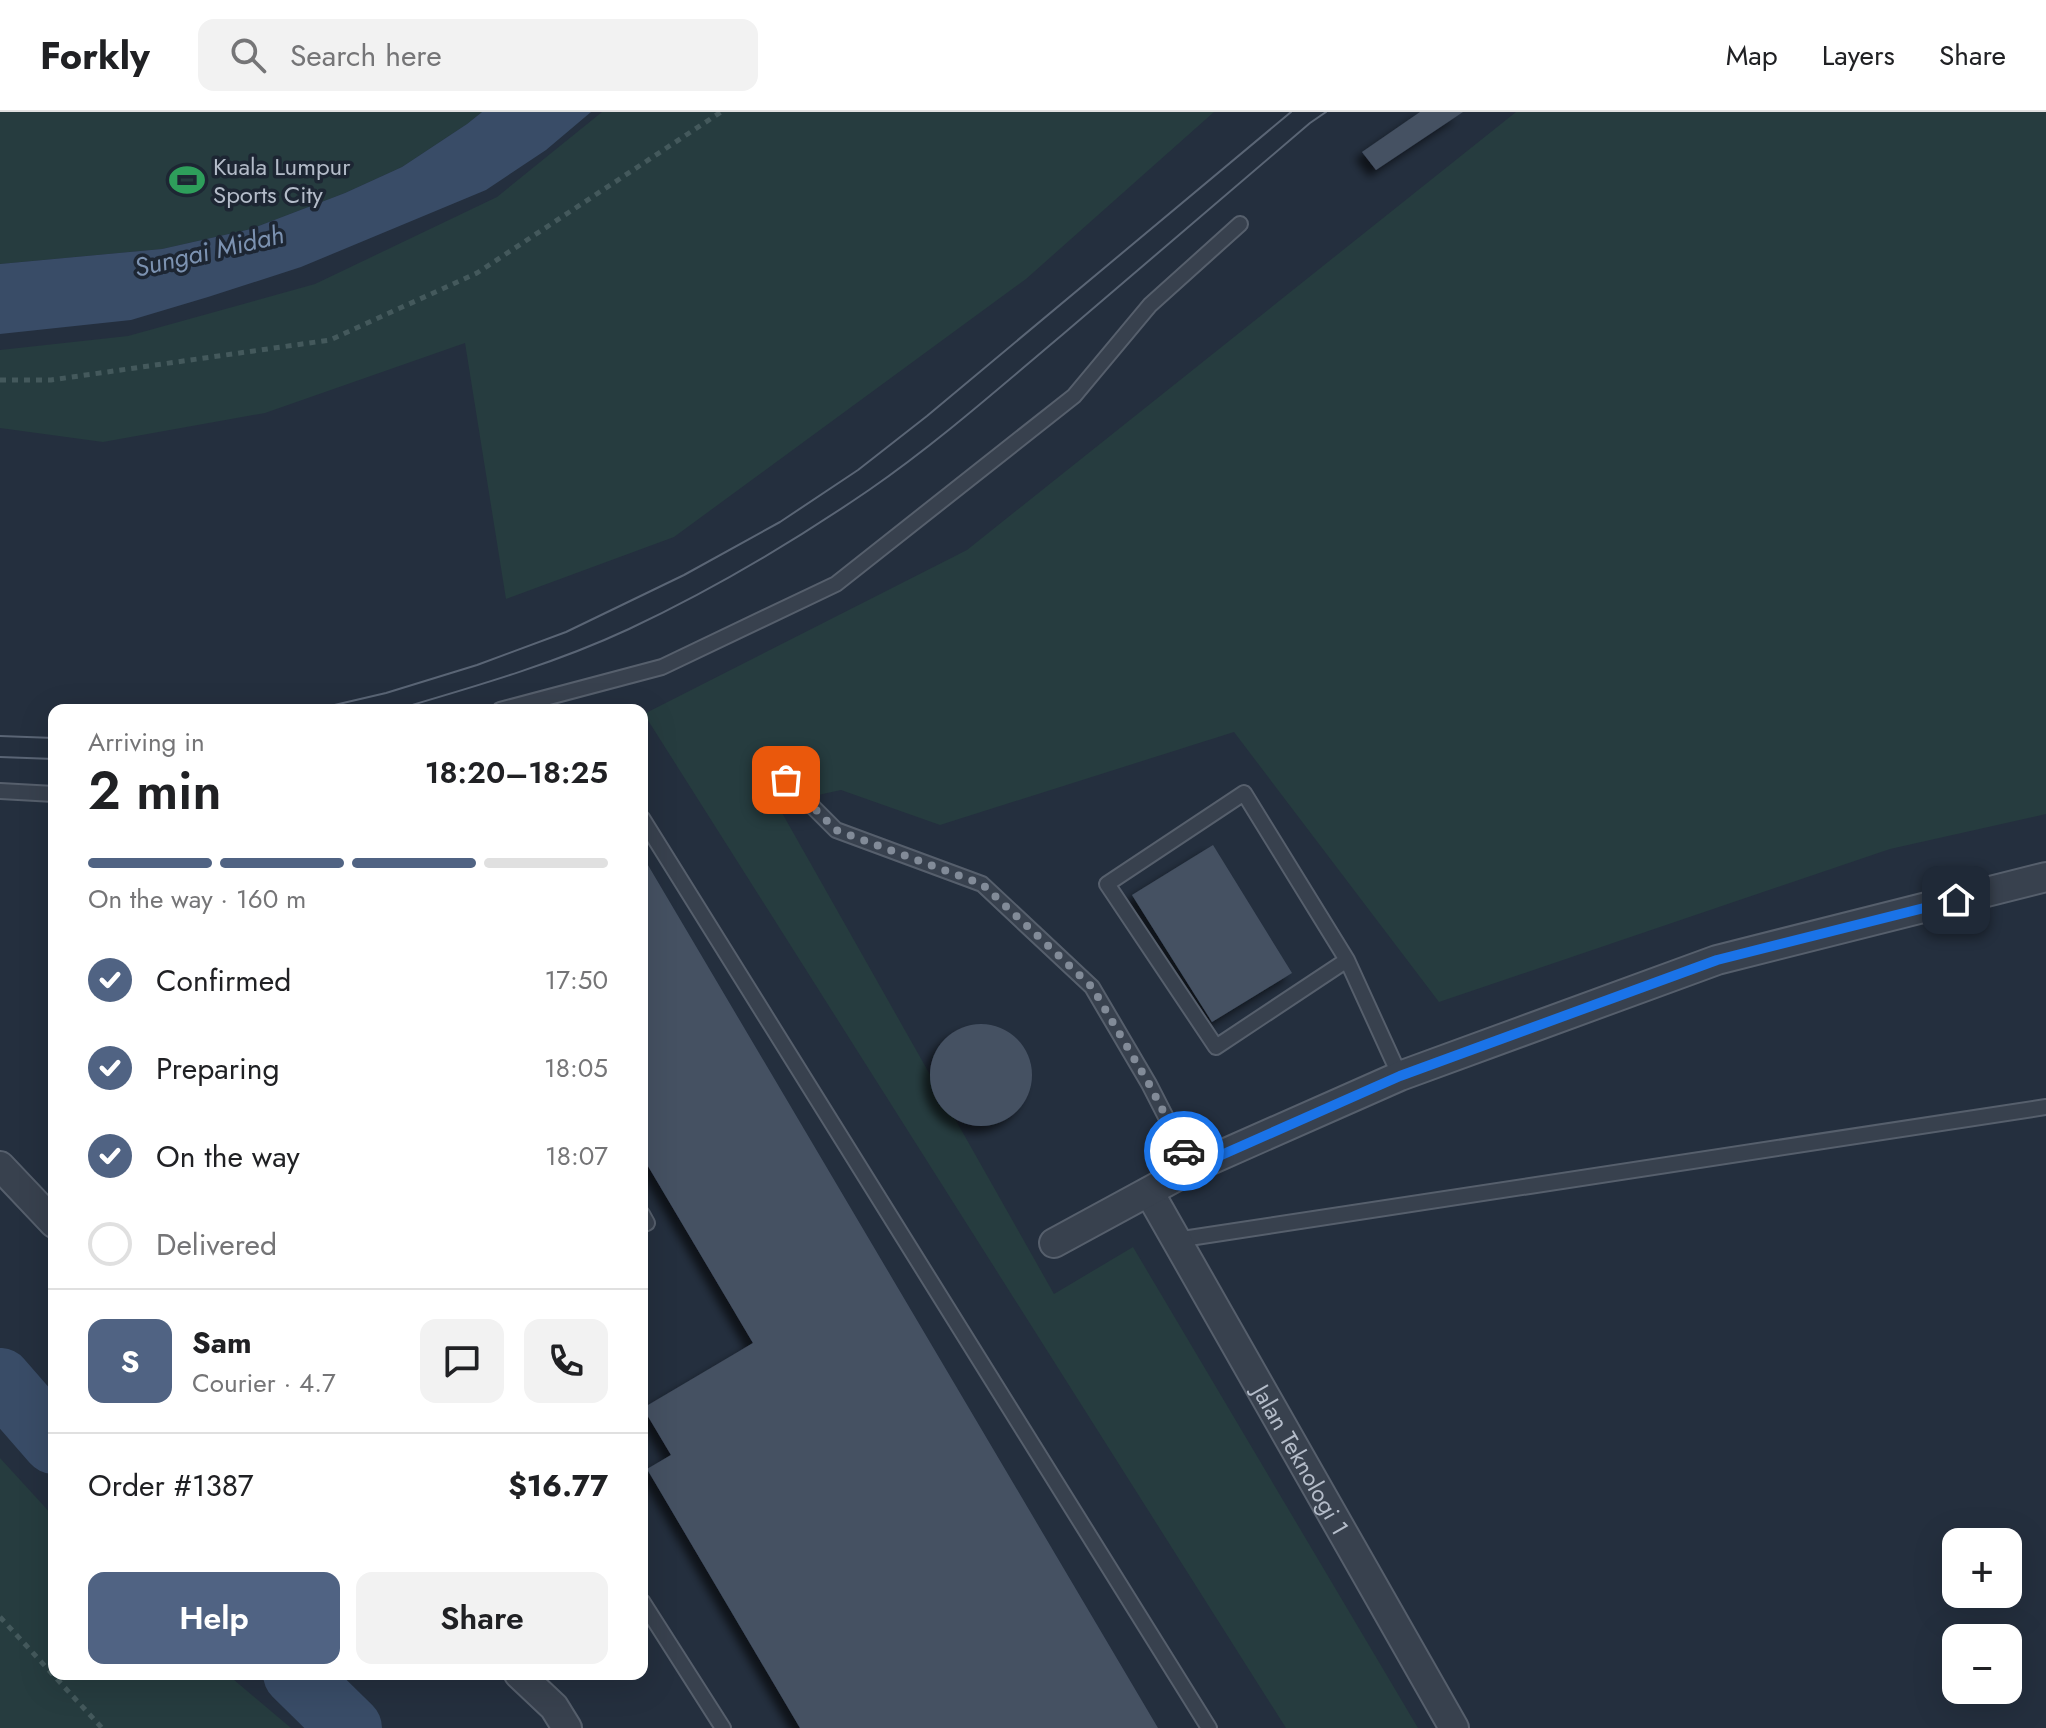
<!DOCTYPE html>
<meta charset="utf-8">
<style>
body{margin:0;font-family:Jost,sans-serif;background:#f2f2f2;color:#202124;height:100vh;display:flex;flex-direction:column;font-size:30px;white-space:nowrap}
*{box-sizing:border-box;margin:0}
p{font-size:26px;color:#757577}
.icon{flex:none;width:44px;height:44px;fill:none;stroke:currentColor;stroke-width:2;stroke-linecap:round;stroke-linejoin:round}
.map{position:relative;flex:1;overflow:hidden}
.drawer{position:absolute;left:48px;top:592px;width:600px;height:976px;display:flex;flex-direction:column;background:#fff;border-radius:16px;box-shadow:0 8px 32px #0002}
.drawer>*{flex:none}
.fabs{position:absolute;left:1942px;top:1416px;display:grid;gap:16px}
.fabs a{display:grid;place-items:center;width:80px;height:80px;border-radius:16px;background:#fff;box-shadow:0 8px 32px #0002;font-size:40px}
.pin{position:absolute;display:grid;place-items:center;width:68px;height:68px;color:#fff;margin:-34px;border-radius:16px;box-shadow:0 4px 12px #0006}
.courier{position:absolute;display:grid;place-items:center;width:80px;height:80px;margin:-40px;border:6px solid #1a73e8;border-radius:50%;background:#fff;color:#222;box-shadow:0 2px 10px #0007}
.head em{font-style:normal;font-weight:600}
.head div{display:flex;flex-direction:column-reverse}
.head{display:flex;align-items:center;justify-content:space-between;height:136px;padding:0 40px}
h1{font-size:52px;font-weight:600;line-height:60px}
.bar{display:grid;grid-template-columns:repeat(4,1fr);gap:12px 8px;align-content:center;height:96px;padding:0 40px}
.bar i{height:10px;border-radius:6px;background:#e0e0e0}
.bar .on{background:#506383}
.bar p{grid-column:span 4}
.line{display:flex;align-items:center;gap:20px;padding:0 40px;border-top:2px solid #e0e0e0}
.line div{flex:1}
.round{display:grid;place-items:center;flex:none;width:84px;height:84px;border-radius:16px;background:#f2f2f2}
ol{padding:0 40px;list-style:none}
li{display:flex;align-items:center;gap:24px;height:88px}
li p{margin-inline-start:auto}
li .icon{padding:8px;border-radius:50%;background:#506383;color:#fff;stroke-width:4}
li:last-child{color:#757577}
li i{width:44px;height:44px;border:4px solid #e0e0e0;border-radius:50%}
.button{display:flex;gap:16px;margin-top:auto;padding:16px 40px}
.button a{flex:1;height:92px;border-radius:16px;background:#506383;color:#fff;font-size:32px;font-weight:600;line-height:92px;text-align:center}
.button a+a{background:#f2f2f2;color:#202124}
header{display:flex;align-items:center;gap:48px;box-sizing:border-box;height:112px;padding:0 40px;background:#fff;border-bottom:2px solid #e0e0e0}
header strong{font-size:38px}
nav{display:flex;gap:44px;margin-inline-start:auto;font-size:28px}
.search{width:560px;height:72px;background:#f2f2f2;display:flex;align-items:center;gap:20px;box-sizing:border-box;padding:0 28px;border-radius:16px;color:#757577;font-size:30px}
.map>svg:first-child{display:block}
.green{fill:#263c3f}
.water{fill:#394c67}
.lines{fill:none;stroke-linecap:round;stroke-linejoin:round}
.river{stroke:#394c67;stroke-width:64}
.building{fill:#455162;filter:url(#shadow)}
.lane-casing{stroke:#565f6c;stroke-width:18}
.street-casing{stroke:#565f6c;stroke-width:32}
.path{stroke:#44595c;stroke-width:5;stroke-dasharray:6 6;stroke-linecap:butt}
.lane{stroke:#38414e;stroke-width:14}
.street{stroke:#38414e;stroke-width:28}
.tram{stroke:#5a6575;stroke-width:2}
.done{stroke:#828b98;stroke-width:8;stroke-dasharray:0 14.4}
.route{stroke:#1a73e8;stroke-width:10}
.labels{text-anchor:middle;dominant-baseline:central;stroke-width:7;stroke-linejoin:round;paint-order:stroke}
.poi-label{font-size:24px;fill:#b4bcc9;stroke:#1d2633;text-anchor:start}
.street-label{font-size:24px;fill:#b4bcc9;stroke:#1d2633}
.water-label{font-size:26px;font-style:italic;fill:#7c92b1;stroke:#1d2633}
</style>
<header>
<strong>Forkly</strong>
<div class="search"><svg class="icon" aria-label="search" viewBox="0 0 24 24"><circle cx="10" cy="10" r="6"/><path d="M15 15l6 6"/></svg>Search here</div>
<nav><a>Map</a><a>Layers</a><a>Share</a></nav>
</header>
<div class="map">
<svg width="2046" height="1616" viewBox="0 0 2046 1616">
<defs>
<filter id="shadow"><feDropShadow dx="-7" dy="7" stdDeviation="4" flood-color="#0009"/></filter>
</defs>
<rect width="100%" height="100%" fill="#242f3e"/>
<path class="green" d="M0,0H482L467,12L402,55L345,81L251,117L162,137L0,152Z
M602,0H1214L1026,167L674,425L506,487L465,231L265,301L103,330L0,316V238L128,224L315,172L497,85Z
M1516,0H2046V702L1890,737L1439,890L1234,620L940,713L841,678L777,692L1054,1182L1133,1135L1418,1616H1286L644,602L967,438Z
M0,1346L54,1405V1562H227L291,1616H0Z"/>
<path class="water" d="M482,0H591L546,38L486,78L301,155L208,185L131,208L0,222V152L162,137L251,117L345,81L402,55L467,12Z"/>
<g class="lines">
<path class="river" d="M0,1268L54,1330
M295,1562L350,1616"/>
</g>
<path class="building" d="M1420,0H1463L1376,58L1362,40Z
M1213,733L1292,861L1212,910L1132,783Z
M642,743L1158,1616H800L647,1357L671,1343L643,1296L753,1231L642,1044Z
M930 963a51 51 0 1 1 102 0a51 51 0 1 1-102 0Z"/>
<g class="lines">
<g class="lane-casing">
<path id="lane" d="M500,598L662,555L836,472L1074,284L1150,193L1240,112
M786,668L836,718L982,772L1092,875L1149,972L1192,1056
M0,679L54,682
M642,706L1209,1616
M1347,848L1216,935L1107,772L1244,681L1347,848L1400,964
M642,1102L647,1111L642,1113
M1176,1128L2046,995
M642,1489L723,1616"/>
</g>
<g class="street-casing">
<g id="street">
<path d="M0,1054L54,1111"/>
<path id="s1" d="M1149,1080L1454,1616"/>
<path d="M1054,1131L1192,1056L1400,964L1717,848L2046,765"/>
<path d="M519,1562L554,1595L567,1616"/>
</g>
</g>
<path class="path" d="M0,268H51L330,228L477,161L721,0
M0,1505L102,1616"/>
<use href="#lane" class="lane"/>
<use href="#street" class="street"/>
<path class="tram" d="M313,598L386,581L477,553L566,520L684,463L780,410L858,358L927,304L1291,0
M395,598C473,575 554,552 629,517C712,478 793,430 869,378C937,331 999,276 1062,223C1144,152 1227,82 1310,11L1326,0
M0,624L54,626
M0,645L54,647"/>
</g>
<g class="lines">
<path class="done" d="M786,668L836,718L982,772L1026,813L1092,875L1149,972L1184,1039"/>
<path class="route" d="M1184,1039L1192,1056L1400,964L1717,848L1956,788"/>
</g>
<defs>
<g id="stadium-bare" transform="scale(2.76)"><path d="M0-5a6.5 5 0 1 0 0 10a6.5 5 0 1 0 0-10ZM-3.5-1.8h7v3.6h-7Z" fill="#2e9e5b" stroke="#1d2633" stroke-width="2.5" paint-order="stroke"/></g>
</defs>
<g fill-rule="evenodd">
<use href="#stadium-bare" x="187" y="68"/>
</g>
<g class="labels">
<g class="poi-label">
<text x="213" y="54">Kuala Lumpur<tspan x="213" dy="28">Sports City</tspan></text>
</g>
<g class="street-label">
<text stroke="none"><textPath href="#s1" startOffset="308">Jalan Teknologi 1</textPath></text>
</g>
<g class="water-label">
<text transform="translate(209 139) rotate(-13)">Sungai Midah</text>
</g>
</g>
</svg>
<div class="fabs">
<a>+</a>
<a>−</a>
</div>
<div class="pin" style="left:786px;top:668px;background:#ea580c"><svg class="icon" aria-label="bag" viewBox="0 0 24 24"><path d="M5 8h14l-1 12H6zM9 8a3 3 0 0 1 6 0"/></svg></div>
<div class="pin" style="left:1956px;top:788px;background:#1f2937"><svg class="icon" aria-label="home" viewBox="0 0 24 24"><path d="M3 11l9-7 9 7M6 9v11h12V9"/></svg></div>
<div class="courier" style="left:1184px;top:1039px"><svg class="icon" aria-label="car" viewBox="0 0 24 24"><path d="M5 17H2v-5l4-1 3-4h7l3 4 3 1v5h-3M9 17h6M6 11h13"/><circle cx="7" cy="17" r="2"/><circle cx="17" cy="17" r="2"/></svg></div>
<section class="drawer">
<div class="head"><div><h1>2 min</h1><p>Arriving in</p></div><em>18:20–18:25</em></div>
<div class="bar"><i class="on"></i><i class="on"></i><i class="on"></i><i></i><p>On the way · 160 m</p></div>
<ol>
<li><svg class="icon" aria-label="check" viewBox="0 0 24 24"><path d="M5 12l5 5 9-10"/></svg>Confirmed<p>17:50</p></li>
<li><svg class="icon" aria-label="check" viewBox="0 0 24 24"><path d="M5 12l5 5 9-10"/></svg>Preparing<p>18:05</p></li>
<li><svg class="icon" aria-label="check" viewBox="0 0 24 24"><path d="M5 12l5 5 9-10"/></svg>On the way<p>18:07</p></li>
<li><i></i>Delivered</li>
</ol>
<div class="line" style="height:144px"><b class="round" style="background:#506383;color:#fff">S</b><div><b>Sam</b><p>Courier · 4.7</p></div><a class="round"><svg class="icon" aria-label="chat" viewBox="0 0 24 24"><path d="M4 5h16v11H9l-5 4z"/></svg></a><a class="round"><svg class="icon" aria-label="phone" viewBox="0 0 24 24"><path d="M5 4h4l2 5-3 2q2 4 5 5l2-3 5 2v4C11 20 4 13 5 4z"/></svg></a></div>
<div class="line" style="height:104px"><div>Order #1387</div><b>$16.77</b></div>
<div class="button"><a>Help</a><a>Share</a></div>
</section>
</div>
